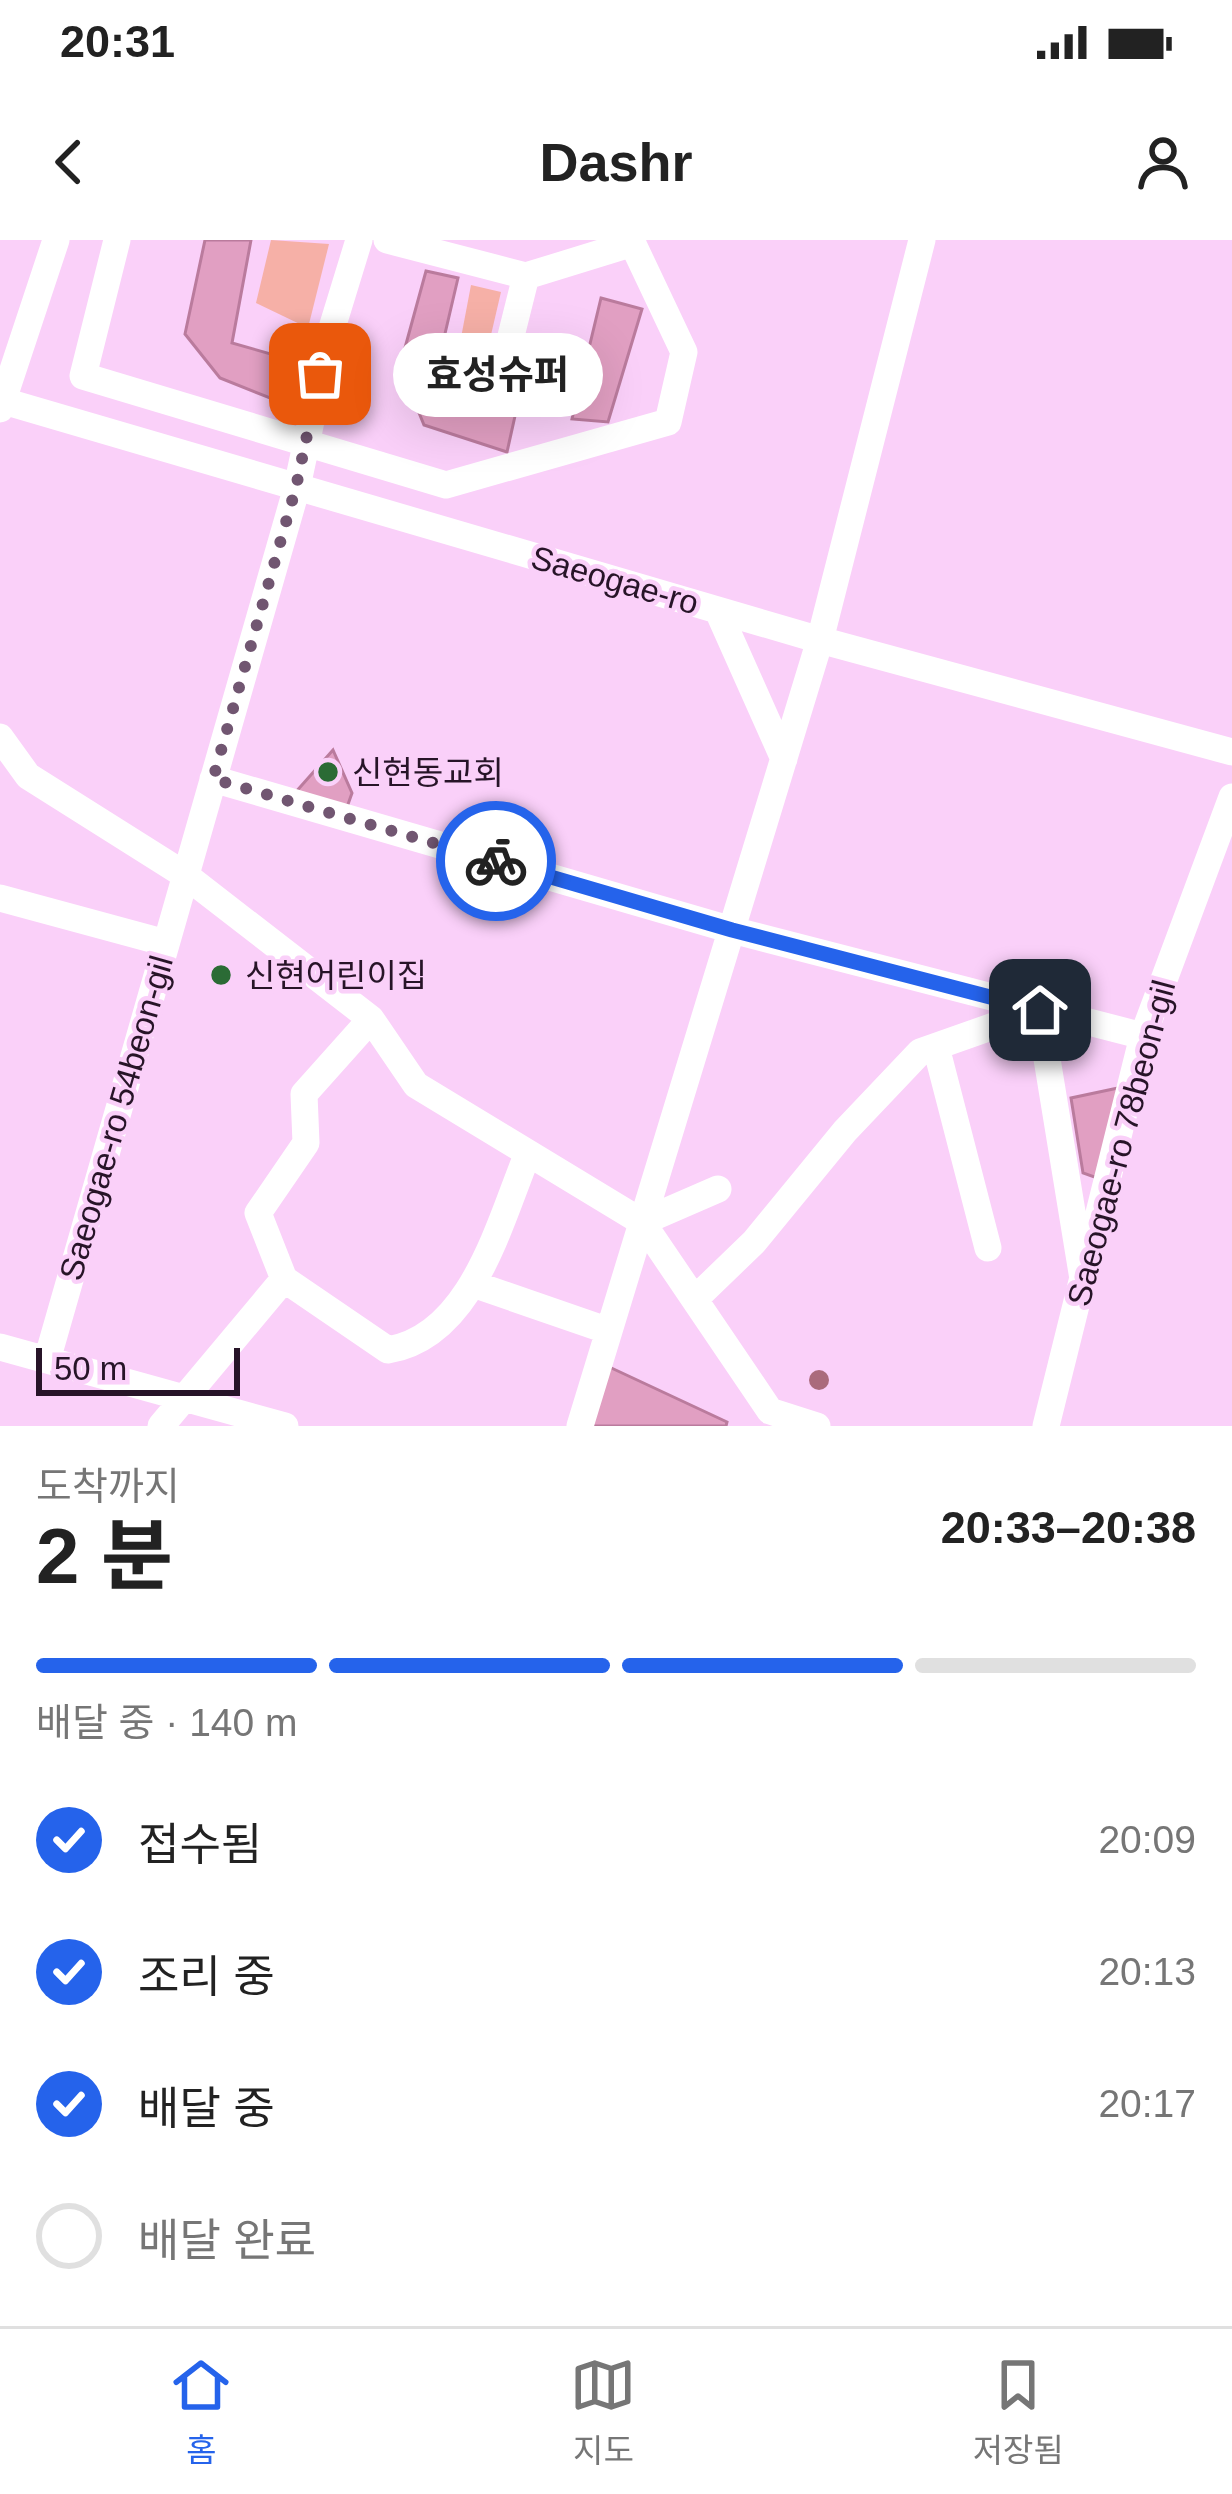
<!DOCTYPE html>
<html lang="ko">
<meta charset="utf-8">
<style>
body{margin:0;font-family:Arial,"Noto Sans KR",sans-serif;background:#f2f2f2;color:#222;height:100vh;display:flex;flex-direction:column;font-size:45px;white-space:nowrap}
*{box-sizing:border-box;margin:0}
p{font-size:39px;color:#767676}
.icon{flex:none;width:66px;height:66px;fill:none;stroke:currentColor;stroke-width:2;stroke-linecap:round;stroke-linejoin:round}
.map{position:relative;height:1186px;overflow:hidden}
.panel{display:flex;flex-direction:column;background:#fff;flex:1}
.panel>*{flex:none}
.scale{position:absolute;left:36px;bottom:30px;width:204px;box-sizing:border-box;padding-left:12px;border:6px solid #271428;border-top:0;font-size:33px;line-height:42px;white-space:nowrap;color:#271428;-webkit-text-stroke:9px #fad0f9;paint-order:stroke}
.pin{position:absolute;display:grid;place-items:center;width:102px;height:102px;color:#fff;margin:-51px;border-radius:24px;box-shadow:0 6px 18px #0006}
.courier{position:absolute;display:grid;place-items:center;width:120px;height:120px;margin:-60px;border:9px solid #2563eb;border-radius:50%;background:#fff;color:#222;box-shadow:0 3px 15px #0007}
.bubble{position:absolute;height:84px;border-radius:42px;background:#fff;box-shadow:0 12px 48px #0002;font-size:39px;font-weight:700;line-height:84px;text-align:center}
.overview em{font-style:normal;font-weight:700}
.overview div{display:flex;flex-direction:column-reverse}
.overview{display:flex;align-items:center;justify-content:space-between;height:204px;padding:0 36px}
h1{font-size:78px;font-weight:700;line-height:90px}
.bar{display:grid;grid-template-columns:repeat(4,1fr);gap:18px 12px;align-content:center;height:144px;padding:0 36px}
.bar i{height:15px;border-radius:9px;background:#e0e0e0}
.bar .on{background:#2563eb}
.bar p{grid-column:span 4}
ol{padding:0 36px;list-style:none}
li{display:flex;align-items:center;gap:36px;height:132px}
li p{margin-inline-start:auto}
li .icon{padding:12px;border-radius:50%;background:#2563eb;color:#fff;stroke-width:4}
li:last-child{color:#767676}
li i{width:66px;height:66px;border:6px solid #e0e0e0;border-radius:50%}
.status{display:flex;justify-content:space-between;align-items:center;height:84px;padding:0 60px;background:#fff;direction:ltr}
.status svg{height:33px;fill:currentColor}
header{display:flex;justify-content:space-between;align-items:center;height:156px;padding:0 36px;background:#fff;font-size:54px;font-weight:700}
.dock{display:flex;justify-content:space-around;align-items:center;height:168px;border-top:3px solid #e0e0e0;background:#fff;font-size:33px;color:#767676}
.dock a{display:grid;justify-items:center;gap:6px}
.dock .on{color:#2563eb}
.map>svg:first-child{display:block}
.green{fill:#f6b0a7}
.building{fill:#e19fc2;stroke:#ba7b9d;stroke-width:3}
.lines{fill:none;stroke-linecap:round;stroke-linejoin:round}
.street{stroke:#fff;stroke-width:27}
.tree{fill:#aa6a7c}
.done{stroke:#715671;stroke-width:12;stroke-dasharray:0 21.6}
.route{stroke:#2563eb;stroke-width:15}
.poi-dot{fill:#2b6b35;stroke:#fad0f9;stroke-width:4.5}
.labels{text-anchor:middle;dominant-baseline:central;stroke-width:9;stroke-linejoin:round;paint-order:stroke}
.street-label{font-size:33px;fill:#271428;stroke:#fad0f9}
.poi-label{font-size:33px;fill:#271428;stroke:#fad0f9;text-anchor:start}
</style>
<div class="status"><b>20:31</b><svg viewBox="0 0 49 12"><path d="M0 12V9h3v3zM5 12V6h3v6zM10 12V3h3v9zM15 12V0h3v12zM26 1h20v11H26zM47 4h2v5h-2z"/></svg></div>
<header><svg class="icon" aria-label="back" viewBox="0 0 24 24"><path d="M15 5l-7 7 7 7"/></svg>Dashr<svg class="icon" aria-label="person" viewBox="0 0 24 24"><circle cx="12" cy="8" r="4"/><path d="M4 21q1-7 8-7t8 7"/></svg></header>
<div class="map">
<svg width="1232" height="1186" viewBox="0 0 1232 1186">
<rect width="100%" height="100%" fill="#fad0f9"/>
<path class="green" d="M271,0L329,4L308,88L256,63Z
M471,45L501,52L487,112L460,103Z"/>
<path class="building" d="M205,0H251L232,103L306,124L298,169L220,138L185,94Z
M426,31L458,38L433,145L515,176L507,212L424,185L400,126Z
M601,58L642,69L608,182L572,179Z
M333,510L352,553L346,570L294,554Z
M1118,848L1100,939L1083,933L1071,858Z
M605,1125L727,1182L726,1186H586Z"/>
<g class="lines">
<path class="street" d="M117,0L83,136L446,245L668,182L684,112L631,0
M387,0L526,36L633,3
M504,124L526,36
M0,160L820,400L1232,512
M0,169L56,0
M718,371L784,519
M0,497L28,536L185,635L371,779L416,845L642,982L770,1171L817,1186
M213,539L732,690L1143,796
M0,658L166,703
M371,779L304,854L306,903L258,973L284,1039L388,1110C472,1096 499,983 528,913
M936,807L988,1008
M642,982L718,949
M473,1044L609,1091
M696,1058L754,1002L845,891L920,812L1039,770L1083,1039
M0,1107L285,1186
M47,1120L297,247L328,101L359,0
M161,1186L284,1039
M580,1186L820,400L922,0
M1046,1186L1143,796L1232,557"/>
</g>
<circle class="tree" cx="819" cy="1140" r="10"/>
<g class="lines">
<path class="done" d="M320,134L296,247L213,539L496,621"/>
<path class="route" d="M496,621L732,690L1040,770"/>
</g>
<g class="poi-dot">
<circle cx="328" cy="532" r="12"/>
<circle cx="221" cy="735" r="12"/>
</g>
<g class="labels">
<g class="street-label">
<text transform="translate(615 340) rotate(16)">Saeogae-ro</text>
<text transform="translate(116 878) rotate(-74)">Saeogae-ro 54beon-gil</text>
<text transform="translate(1121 903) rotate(-75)">Saeogae-ro 78beon-gil</text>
</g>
<g class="poi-label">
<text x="352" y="532">신현동교회</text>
<text x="245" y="735">신현어린이집</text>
</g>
</g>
</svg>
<div class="scale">50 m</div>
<div class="pin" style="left:320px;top:134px;background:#ea580c"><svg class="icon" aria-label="bag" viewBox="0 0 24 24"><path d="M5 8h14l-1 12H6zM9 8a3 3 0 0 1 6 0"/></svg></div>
<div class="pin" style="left:1040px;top:770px;background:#1f2937"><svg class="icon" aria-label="home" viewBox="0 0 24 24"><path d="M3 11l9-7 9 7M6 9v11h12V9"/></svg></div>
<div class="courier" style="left:496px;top:621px"><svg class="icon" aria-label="bike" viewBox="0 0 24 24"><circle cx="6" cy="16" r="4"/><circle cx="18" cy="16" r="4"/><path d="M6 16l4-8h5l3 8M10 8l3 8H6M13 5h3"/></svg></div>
<div class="bubble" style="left:393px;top:93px;width:210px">효성슈퍼</div>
</div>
<section class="panel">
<div class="overview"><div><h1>2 분</h1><p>도착까지</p></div><em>20:33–20:38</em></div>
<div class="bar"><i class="on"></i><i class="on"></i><i class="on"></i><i></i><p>배달 중 · 140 m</p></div>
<ol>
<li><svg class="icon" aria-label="check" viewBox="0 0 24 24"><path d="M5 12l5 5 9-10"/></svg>접수됨<p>20:09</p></li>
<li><svg class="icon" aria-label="check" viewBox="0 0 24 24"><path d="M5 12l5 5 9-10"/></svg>조리 중<p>20:13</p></li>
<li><svg class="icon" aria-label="check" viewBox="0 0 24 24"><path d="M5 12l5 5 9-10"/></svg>배달 중<p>20:17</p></li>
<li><i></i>배달 완료</li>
</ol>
</section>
<nav class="dock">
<a class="on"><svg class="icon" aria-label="home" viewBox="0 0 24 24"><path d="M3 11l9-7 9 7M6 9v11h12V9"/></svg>홈</a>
<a><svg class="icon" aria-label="map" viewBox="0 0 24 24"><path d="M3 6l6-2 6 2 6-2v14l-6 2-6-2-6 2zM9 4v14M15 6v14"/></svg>지도</a>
<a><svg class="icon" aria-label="saved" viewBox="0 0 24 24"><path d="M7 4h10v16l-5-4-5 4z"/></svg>저장됨</a>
</nav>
